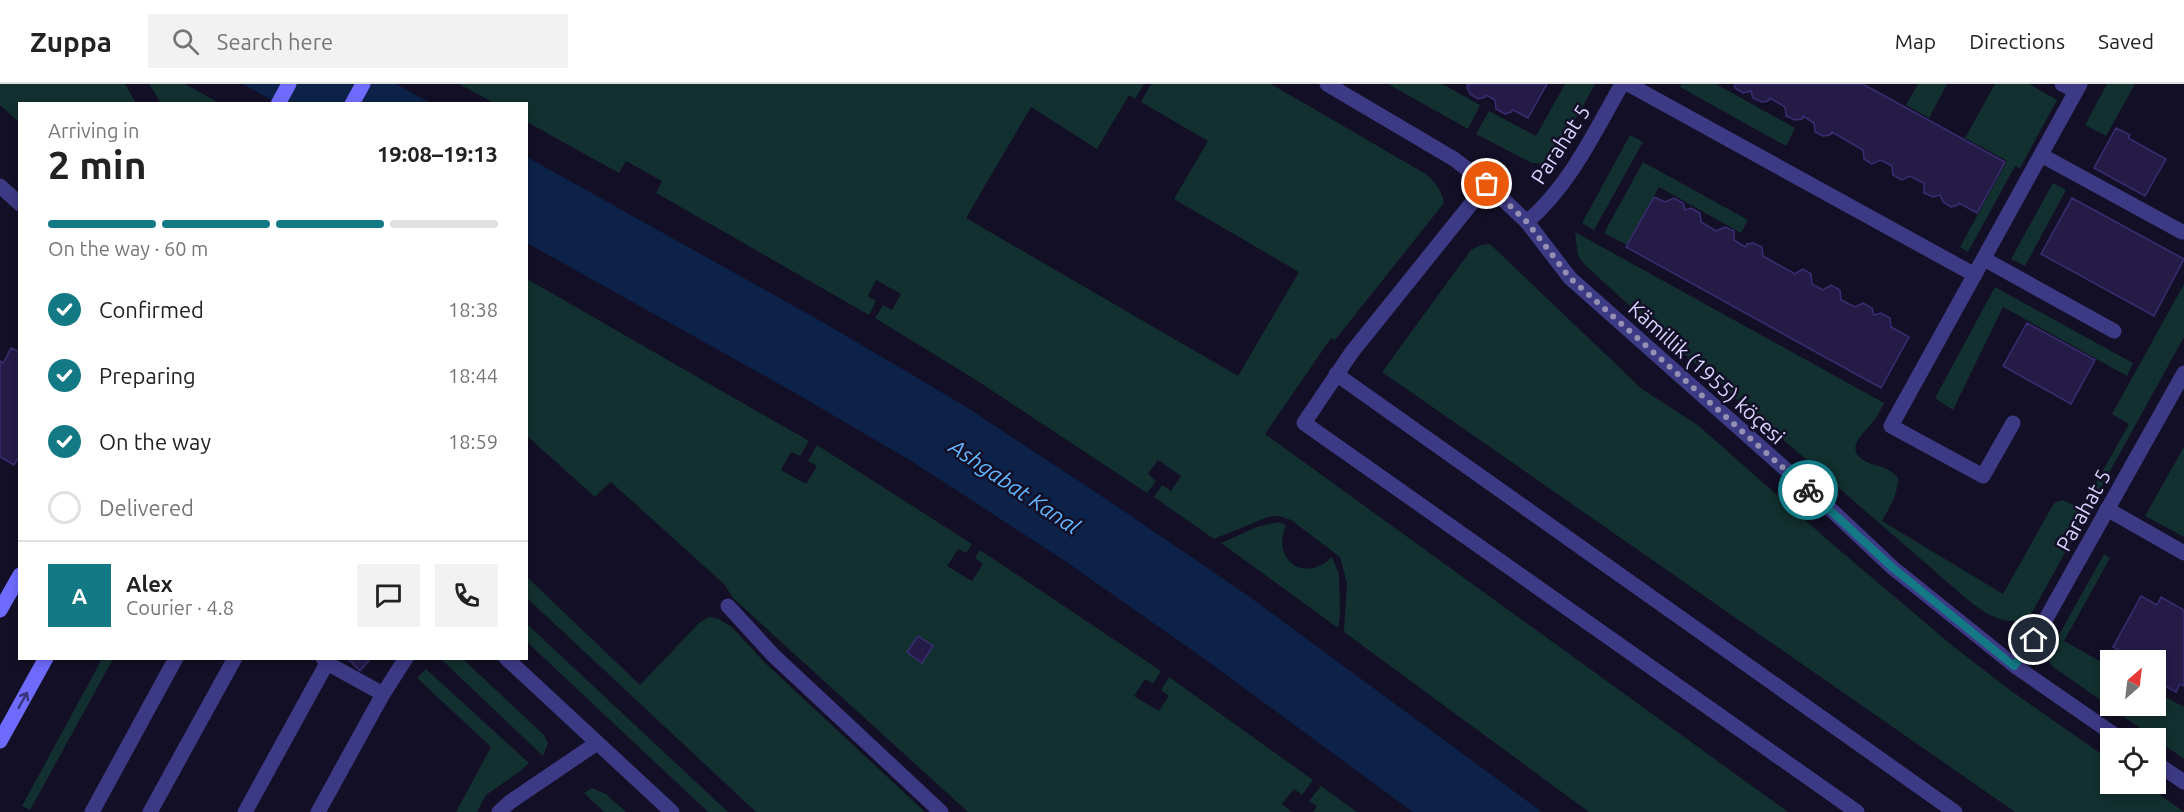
<!DOCTYPE html>
<meta charset="utf-8">
<style>
body{margin:0;font-family:Ubuntu,sans-serif;background:#f2f2f2;color:#222;height:100vh;display:flex;flex-direction:column;font-size:22px;white-space:nowrap}
*{box-sizing:border-box;margin:0}
p{font-size:20px;color:#767676}
.icon{flex:none;width:33px;height:33px;fill:none;stroke:currentColor;stroke-width:2;stroke-linecap:round;stroke-linejoin:round}
.map{position:relative;flex:1;overflow:hidden}
.details{position:absolute;left:18px;top:18px;width:510px;height:558px;display:flex;flex-direction:column;background:#fff;border-radius:0px;box-shadow:0 3px 9px #0003}
.details>*{flex:none}
.needle{width:39px;rotate:28deg}
.fabs{position:absolute;left:2100px;top:566px;display:grid;gap:12px}
.fabs a{display:grid;place-items:center;width:66px;height:66px;border-radius:0px;background:#fff;box-shadow:0 3px 9px #0003;font-size:30px}
.pin{position:absolute;display:grid;place-items:center;width:51px;height:51px;color:#fff;margin:-26px;border:3px solid #fff;border-radius:50%;box-shadow:0 2px 6px #0007}
.courier{position:absolute;display:grid;place-items:center;width:60px;height:60px;margin:-30px;border:4px solid #137a85;border-radius:50%;background:#fff;color:#222;box-shadow:0 2px 8px #0007}
.head em{font-style:normal;font-weight:600}
.head div{display:flex;flex-direction:column-reverse}
.head{display:flex;align-items:center;justify-content:space-between;height:102px;padding:0 30px}
h1{font-size:39px;font-weight:600;line-height:45px}
.bar{display:grid;grid-template-columns:repeat(4,1fr);gap:9px 6px;align-content:center;height:72px;padding:0 30px}
.bar i{height:8px;border-radius:4px;background:#e0e0e0}
.bar .active{background:#137a85}
.bar p{grid-column:span 4}
.line{display:flex;align-items:center;gap:15px;padding:0 30px;border-top:2px solid #e0e0e0}
.line div{flex:1}
.round{display:grid;place-items:center;flex:none;width:63px;height:63px;border-radius:0px;background:#f2f2f2}
ol{padding:0 30px;list-style:none}
li{display:flex;align-items:center;gap:18px;height:66px}
li p{margin-inline-start:auto}
li .icon{padding:6px;border-radius:50%;background:#137a85;color:#fff;stroke-width:4}
li:last-child{color:#767676}
li i{width:33px;height:33px;border:3px solid #e0e0e0;border-radius:50%}
header{display:flex;align-items:center;gap:36px;box-sizing:border-box;height:84px;padding:0 30px;background:#fff;border-bottom:2px solid #e0e0e0}
header strong{font-size:28px}
nav{display:flex;gap:33px;margin-inline-start:auto;font-size:21px}
.search{width:420px;height:54px;background:#f2f2f2;display:flex;align-items:center;gap:15px;box-sizing:border-box;padding:0 21px;border-radius:0px;color:#767676;font-size:22px}
.map>svg:first-child{display:block}
.green{fill:#12302f}
.water{fill:#0c2248}
.building{fill:#241b47;stroke:#3b2d73;stroke-width:1.5}
.lines{fill:none;stroke-linecap:round;stroke-linejoin:round}
.lane{stroke:#3d3a85;stroke-width:15}
.street{stroke:#3d3a85;stroke-width:15}
.secondary{stroke:#6f6bff;stroke-width:15}
.oneway{stroke:#38347d}
.done{stroke:#948fb3;stroke-width:6;stroke-dasharray:0 10.8}
.route{stroke:#137a85;stroke-width:8}
.labels{text-anchor:middle;dominant-baseline:central;stroke-width:5;stroke-linejoin:round;paint-order:stroke}
.street-label{font-size:21px;fill:#d9d4ff;stroke:#130f26}
.water-label{font-size:22px;font-style:italic;fill:#62b6ff;stroke:#130f26}
</style>
<header>
<strong>Zuppa</strong>
<div class="search"><svg class="icon" aria-label="search" viewBox="0 0 24 24"><circle cx="10" cy="10" r="6"/><path d="M15 15l6 6"/></svg>Search here</div>
<nav><a>Map</a><a>Directions</a><a>Saved</a></nav>
</header>
<div class="map">
<svg width="2184" height="728" viewBox="0 0 2184 728">
<rect width="100%" height="100%" fill="#130f26"/>
<path class="green" d="M0,0H125L136,19L20,20L19,38L0,21Z
M149,0H185L219,19H161Z
M459,0H1144L1135,15L1129,11L1097,65L1031,23L966,134L1238,292L1299,188L1174,115L1208,57L1141,18L1151,0H1271L1424,89C1433,95 1443,108 1444,119L1335,256L1331,254L1265,350L1788,728H1589L1344,548L1347,499L1340,473L1291,436L1279,432L1268,433L1214,455L1154,413L1162,401L1171,407L1181,392L1158,376L1148,390L1156,397L1147,409L976,296L875,234L883,221L892,226L901,210L876,196L868,212L876,217L869,231L656,109L662,97L626,77L619,89L527,38L526,20L494,19Z
M1388,0H1442L1480,21L1468,45Z
M1565,0H1595L1553,76L1545,80L1532,79L1476,50L1489,27L1536,52Z
M1682,0H1716L1795,44L1786,62L1680,3Z
M1918,0H1947L1929,34L1906,21Z
M1995,0H2029L2057,16L2020,84L2015,82L1968,168L1960,163L2007,77L1965,54Z
M2107,0H2135L2106,52L2085,41Z
M1630,51L1643,58L1594,146L1582,139Z
M1643,78L1748,136L1741,149L1659,103L1627,161L1604,149Z
M2053,99L2066,106L2025,182L2011,175Z
M1575,148L1884,319C1881,324 1879,330 1875,335C1867,347 1842,364 1865,377C1880,385 1884,379 1898,394C1898,411 1889,424 1882,437L2003,510L2054,419L2062,416L2082,424L2129,340L2112,330L2184,200V253L2030,532C2008,545 1985,530 1968,516L1643,234L1584,180L1578,172Z
M1490,160L1642,305L1699,342L1830,458L1954,563L2014,609L2110,676V699H2144L2184,728H2015L1382,288L1471,166L1481,161Z
M527,195L809,357L800,372L791,368L781,386L806,400L817,382L808,377L817,361L972,460L966,469L958,465L947,482L972,497L983,480L975,474L980,466L1161,587L1153,600L1145,595L1134,612L1159,627L1169,612L1161,606L1169,593L1313,696L1302,711L1294,705L1282,720L1292,728H968L733,514L725,501L611,398L595,413L527,352Z
M1995,203L2133,279L2127,292L2003,223L1953,326L1935,314Z
M2184,363V453L2145,432Z
M1278,438L1286,441C1271,476 1305,500 1332,473L1339,490L1340,531L1338,544L1221,459L1257,443Z
M2104,470L2110,474L2064,557L2110,583V621H2156V608L2184,623V675L2052,582L2048,575L2049,569Z
M526,492L640,601L699,539L709,533L719,535L733,544L763,577L925,728H756L527,514Z
M526,540H527L728,728H708L527,558Z
M102,575H113L30,726L22,722Z
M443,575H462L465,577L544,651L548,659L543,672L442,576Z
M426,585L529,679L519,688L486,711L477,728H456L491,663L417,594Z
M1321,702L1357,728H1313L1317,722L1309,717Z
M592,704L606,710L626,728H604L584,709Z"/>
<path class="water" d="M243,0H396L430,19H277Z
M527,73L826,240L963,321L1106,415L1247,511L1542,728H1413L1199,571L1065,477L913,378L790,306L527,159Z"/>
<path class="building" d="M1466,0H1547L1528,34L1513,26L1511,28L1505,30L1496,25L1495,16L1486,11L1485,13L1478,15L1470,10L1467,3L1469,1Z
M1734,0H1863L2005,78L1977,129L1959,119L1958,121L1951,123L1943,118L1940,111L1933,113L1924,109V99L1910,92L1902,96L1893,91L1892,82L1881,76L1872,80L1864,75L1863,66L1832,48L1830,51L1823,52L1815,48L1814,39L1803,32L1802,35L1795,36L1786,32L1785,23L1770,14L1768,17L1762,18L1753,14L1751,7L1743,9L1735,4Z
M2116,44L2130,51L2128,54L2166,75L2145,112L2094,84Z
M1654,113L1665,118L1674,114L1683,119L1685,126L1691,124L1700,129L1701,138L1716,147L1725,143L1734,147V156L1745,163L1747,160L1753,159L1762,163L1763,172L1795,190L1803,185L1811,190L1812,200L1823,206L1831,201L1840,206L1841,216L1855,223L1863,219L1872,224L1874,231L1881,229L1890,234L1891,243L1909,253L1881,304L1626,163Z
M2072,114L2184,175L2154,232L2041,170Z
M2027,239L2095,276L2071,320L2003,282Z
M11,264L20,268V371L14,381L0,373V277L3,279Z
M2141,512L2157,521L2161,513L2184,526V602L2180,600L2176,608L2156,597V576H2127L2129,572L2113,563Z
M918,552L933,562L922,579L907,568Z
M347,574H371L360,587Z"/>
<g class="lines">
<path class="lane" d="M1628,0L1975,191
M2062,0L2076,7
M2041,71L2182,148
M1487,100L1352,268L1304,339L1857,728
M1527,138C1570,101 1594,49 1622,0
M1984,175L2114,247
M1336,290L1955,728
M2013,339L1983,392L1891,342L2080,0
M2107,425L2184,469
M728,522L773,571L941,728
M323,574L327,579L383,610
M92,728L176,574
M150,728L235,574
M245,728L327,579
M318,728L383,610L406,574
M499,728L510,718L597,659"/>
<path class="street" d="M1327,0L1454,75L1487,100L1527,138L1570,194L1826,421L1893,484L2015,582L2119,654
M0,102L20,120
M506,574L672,728
M2015,582L2034,556L2184,289
M2156,679L2184,698"/>
<path class="secondary" d="M278,20L289,0
M352,20L363,0
M0,526L20,491
M0,657L46,574"/>
</g>
<defs><path id="oneway-shaft" d="M-6 0H5M1.5-3L5.5 0L1.5 3" fill="none" stroke-width="1.6" stroke-linecap="round" stroke-linejoin="round" transform="scale(1.5)"/></defs>
<use class="oneway" href="#oneway-shaft" transform="translate(23 616) rotate(-61)"/>
<g class="lines">
<path class="done" d="M1487,100L1527,138L1570,194L1808,406"/>
<path class="route" d="M1808,406L1893,484L2014,582L2034,556"/>
</g>
<g class="labels">
<g class="street-label">
<text transform="translate(1560 60) rotate(-57)">Parahat 5</text>
<text transform="translate(1707 288) rotate(42)">Kämillik (1955) köçesi</text>
<text transform="translate(2083 426) rotate(-61)">Parahat 5</text>
</g>
<g class="water-label">
<text transform="translate(1015 402) rotate(34)">Ashgabat Kanal</text>
</g>
</g>
</svg>
<div class="fabs">
<a><svg class="needle" viewBox="-14 -14 28 28"><path d="M0-13l5 13h-10z" fill="#e53935"/><path d="M0 13l5-13h-10z" fill="#767676"/></svg></a>
<a><svg class="icon" aria-label="locate" viewBox="0 0 24 24"><circle cx="12" cy="12" r="6"/><path d="M12 2v4M12 18v4M2 12h4M18 12h4"/></svg></a>
</div>
<div class="pin" style="left:1487px;top:100px;background:#ea580c"><svg class="icon" aria-label="bag" viewBox="0 0 24 24"><path d="M5 8h14l-1 12H6zM9 8a3 3 0 0 1 6 0"/></svg></div>
<div class="pin" style="left:2034px;top:556px;background:#1f2937"><svg class="icon" aria-label="home" viewBox="0 0 24 24"><path d="M3 11l9-7 9 7M6 9v11h12V9"/></svg></div>
<div class="courier" style="left:1808px;top:406px"><svg class="icon" aria-label="bike" viewBox="0 0 24 24"><circle cx="6" cy="16" r="4"/><circle cx="18" cy="16" r="4"/><path d="M6 16l4-8h5l3 8M10 8l3 8H6M13 5h3"/></svg></div>
<section class="details">
<div class="head"><div><h1>2 min</h1><p>Arriving in</p></div><em>19:08–19:13</em></div>
<div class="bar"><i class="active"></i><i class="active"></i><i class="active"></i><i></i><p>On the way · 60 m</p></div>
<ol>
<li><svg class="icon" aria-label="check" viewBox="0 0 24 24"><path d="M5 12l5 5 9-10"/></svg>Confirmed<p>18:38</p></li>
<li><svg class="icon" aria-label="check" viewBox="0 0 24 24"><path d="M5 12l5 5 9-10"/></svg>Preparing<p>18:44</p></li>
<li><svg class="icon" aria-label="check" viewBox="0 0 24 24"><path d="M5 12l5 5 9-10"/></svg>On the way<p>18:59</p></li>
<li><i></i>Delivered</li>
</ol>
<div class="line" style="height:108px"><b class="round" style="background:#137a85;color:#fff">A</b><div><b>Alex</b><p>Courier · 4.8</p></div><a class="round"><svg class="icon" aria-label="chat" viewBox="0 0 24 24"><path d="M4 5h16v11H9l-5 4z"/></svg></a><a class="round"><svg class="icon" aria-label="phone" viewBox="0 0 24 24"><path d="M5 4h4l2 5-3 2q2 4 5 5l2-3 5 2v4C11 20 4 13 5 4z"/></svg></a></div>
</section>
</div>
